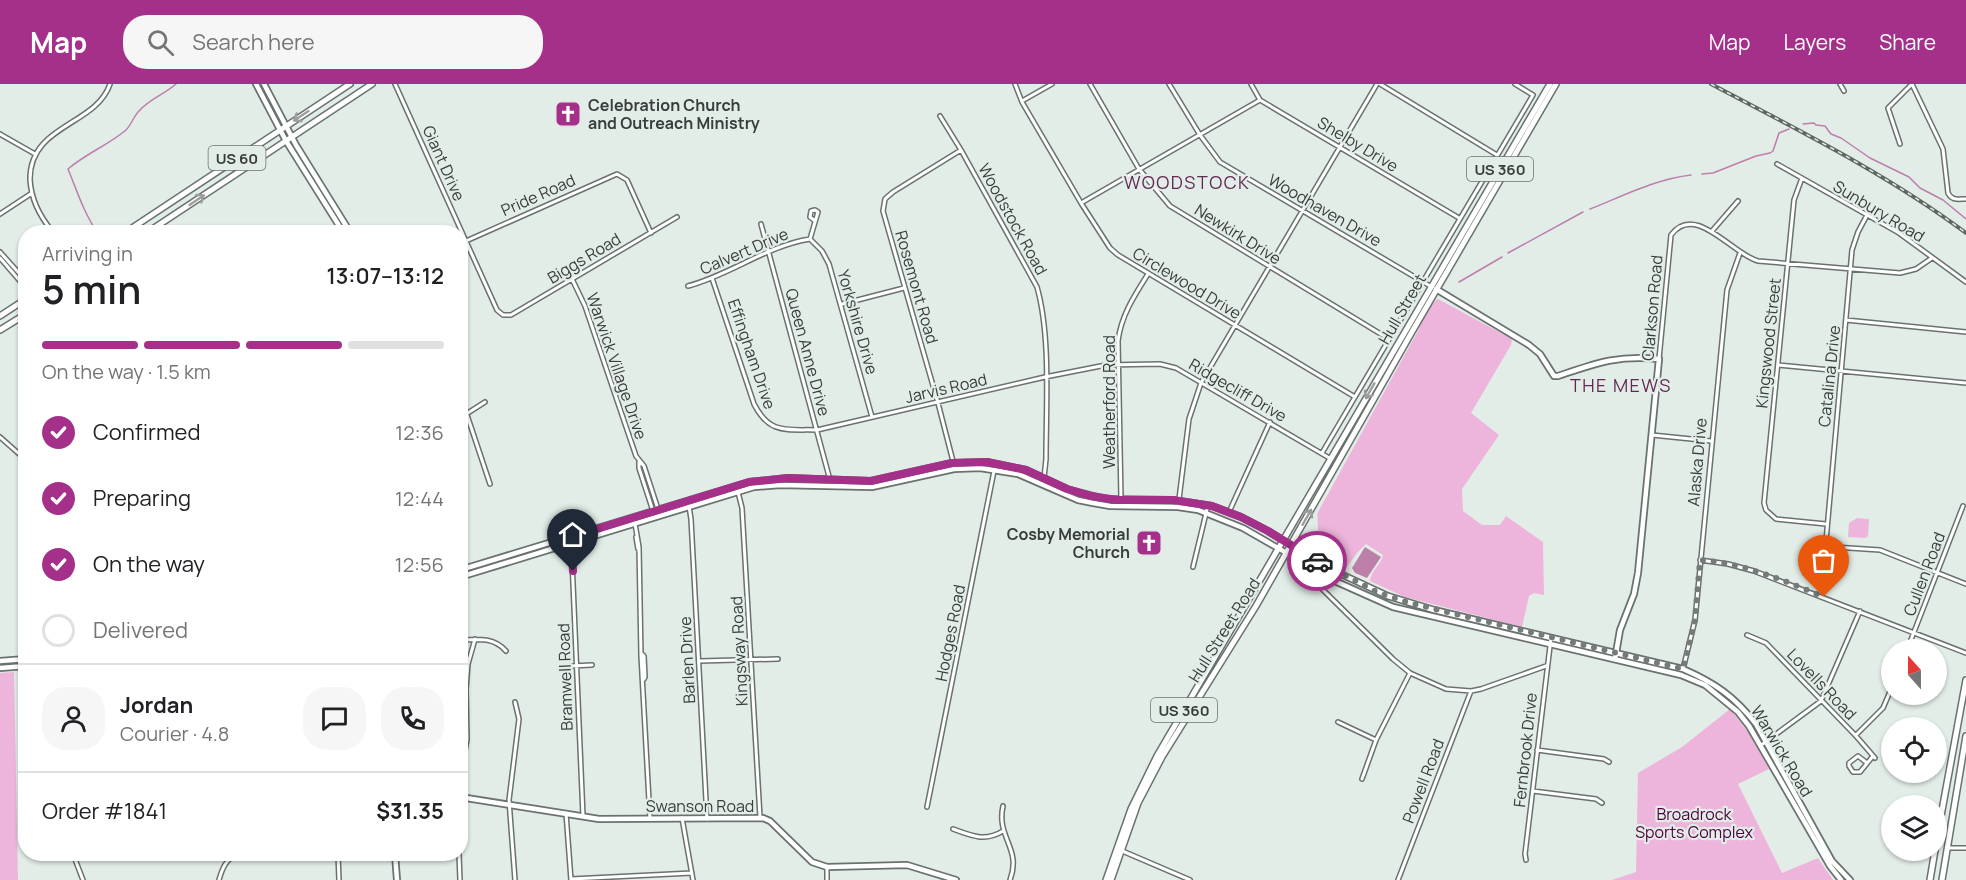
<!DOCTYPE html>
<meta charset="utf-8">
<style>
body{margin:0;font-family:Manrope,sans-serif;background:#f6f6f6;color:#202124;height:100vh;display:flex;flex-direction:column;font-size:22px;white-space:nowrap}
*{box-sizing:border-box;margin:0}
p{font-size:20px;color:#757577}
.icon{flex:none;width:33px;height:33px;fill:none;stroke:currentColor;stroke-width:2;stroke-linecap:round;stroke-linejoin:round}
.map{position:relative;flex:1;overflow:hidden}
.details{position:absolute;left:18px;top:141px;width:450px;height:636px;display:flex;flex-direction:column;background:#fff;border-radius:24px;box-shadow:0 2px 4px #0004}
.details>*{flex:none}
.needle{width:39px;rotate:339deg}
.fabs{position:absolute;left:1881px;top:555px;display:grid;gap:12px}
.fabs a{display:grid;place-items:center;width:66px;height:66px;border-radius:50%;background:#fff;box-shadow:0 2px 4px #0004;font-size:30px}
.pin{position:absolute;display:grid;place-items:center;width:51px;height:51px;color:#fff;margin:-62px -26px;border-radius:50% 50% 50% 0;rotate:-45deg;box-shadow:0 0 6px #0007}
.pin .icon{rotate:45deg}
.courier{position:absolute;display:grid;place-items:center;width:60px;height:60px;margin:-30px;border:4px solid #a5308a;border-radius:50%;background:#fff;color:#222;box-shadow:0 2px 8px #0007}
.overview em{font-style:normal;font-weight:600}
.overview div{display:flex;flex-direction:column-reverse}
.overview{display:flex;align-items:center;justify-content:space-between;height:102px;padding:0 24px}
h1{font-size:39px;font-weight:600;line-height:45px}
.bar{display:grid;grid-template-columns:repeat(4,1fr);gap:9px 6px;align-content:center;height:72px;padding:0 24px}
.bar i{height:8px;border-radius:4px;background:#e0e0e0}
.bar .on{background:#a5308a}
.bar p{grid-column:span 4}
.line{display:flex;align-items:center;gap:15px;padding:0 24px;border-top:2px solid #e0e0e0}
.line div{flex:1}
.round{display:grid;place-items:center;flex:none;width:63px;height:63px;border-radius:24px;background:#f6f6f6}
ol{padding:0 24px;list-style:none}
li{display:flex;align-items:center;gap:18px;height:66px}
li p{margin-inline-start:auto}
li .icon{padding:6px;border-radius:50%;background:#a5308a;color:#fff;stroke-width:4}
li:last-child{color:#757577}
li i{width:33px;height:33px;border:3px solid #e0e0e0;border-radius:50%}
header{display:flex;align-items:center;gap:36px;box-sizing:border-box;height:84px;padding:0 30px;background:#a5308a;color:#fff}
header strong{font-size:28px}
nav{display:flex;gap:33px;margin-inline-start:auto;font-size:21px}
.search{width:420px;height:54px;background:#f6f6f6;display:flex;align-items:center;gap:15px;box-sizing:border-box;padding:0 21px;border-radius:24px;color:#757577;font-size:22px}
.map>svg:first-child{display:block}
.green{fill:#edb5db}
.water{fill:#bc7faa}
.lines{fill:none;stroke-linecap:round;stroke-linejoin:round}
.stream{stroke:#bc7faa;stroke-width:1.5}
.minor-casing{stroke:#69726e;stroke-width:6}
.tertiary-casing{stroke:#69726e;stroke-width:8}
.secondary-casing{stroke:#69726e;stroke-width:8}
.primary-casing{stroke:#69726e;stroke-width:8}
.minor{stroke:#fff;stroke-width:3}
.tertiary{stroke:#fff;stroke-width:4.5}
.secondary{stroke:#fff;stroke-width:4.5}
.primary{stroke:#fff;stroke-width:5}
.rail-casing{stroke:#606663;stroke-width:4}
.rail{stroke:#e3ede8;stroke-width:1.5;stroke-dasharray:4.5;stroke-linecap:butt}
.oneway{stroke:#9c9e9d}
.done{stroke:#747b78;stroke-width:6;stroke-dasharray:0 10.8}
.route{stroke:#a5308a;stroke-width:8}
.labels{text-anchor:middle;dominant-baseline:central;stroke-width:4.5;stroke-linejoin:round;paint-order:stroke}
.shield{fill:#e3ede8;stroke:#6c726f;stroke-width:1.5}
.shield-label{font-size:15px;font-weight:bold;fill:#393d3b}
.poi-label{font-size:16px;font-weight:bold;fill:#393d3b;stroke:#e3ede8;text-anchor:start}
.street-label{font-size:16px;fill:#393d3b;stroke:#e3ede8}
.park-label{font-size:16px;fill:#4d003e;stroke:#e3ede8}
.neighbourhood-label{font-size:18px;letter-spacing:1.5px;fill:#622953;stroke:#e3ede8}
</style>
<header>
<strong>Map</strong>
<div class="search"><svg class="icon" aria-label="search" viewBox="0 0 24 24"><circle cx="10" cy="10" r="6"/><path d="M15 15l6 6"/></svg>Search here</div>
<nav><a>Map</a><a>Layers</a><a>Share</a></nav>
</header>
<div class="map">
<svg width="1966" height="796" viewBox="0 0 1966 796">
<rect width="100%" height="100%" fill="#e3ede8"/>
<path class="green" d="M1438,215L1512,255L1511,261L1471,329L1499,351L1462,405L1463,427L1482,441H1500L1506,432L1543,458L1544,511L1534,509L1529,512L1522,543L1405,513L1372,498L1370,497C1371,486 1381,481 1383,471L1366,460L1358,468L1346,484C1340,482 1329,478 1324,472C1320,468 1316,434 1318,428L1419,245C1420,236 1429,220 1438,215Z
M1857,434L1869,435L1868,452L1866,454L1848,453L1849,439Z
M14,588L18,796H0V589Z
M1730,625L1749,649L1769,685L1738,700L1782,789L1818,774L1833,796H1612L1636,788L1638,689L1682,663Z"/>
<path class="water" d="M1365,463L1381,473L1367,494L1355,489L1352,484Z"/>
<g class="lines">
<path class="stream" d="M1803,40L1814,39L1816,41L1825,42L1831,50L1841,54L1870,74L1909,93L1920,104L1943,116L1966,135
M1702,90L1713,89L1756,72L1770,69L1773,67L1779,49L1789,45
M1590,125C1623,112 1656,95 1691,91
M97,148C84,129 77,107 68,85C85,70 110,60 126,46C131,41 134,32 139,27C149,15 165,10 176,0
M1508,169L1583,128
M1459,198L1502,173"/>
<g class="minor-casing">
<path id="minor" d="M395,0L497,226L503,231H511L677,133
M1015,0L1022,18L1081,119L1110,164L1118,171L1355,313
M1090,0L1139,85L1170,122L1389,255
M1169,0L1200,51L1220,78L1430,202
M1251,0L1260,16L1459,134
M1380,0L1497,71
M1840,0L1844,7
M1912,0L1943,65L1948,109C1952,117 1958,115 1966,115
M1022,17L1052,0
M940,32L961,66L1037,203C1051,252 1046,323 1046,375L1044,394
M0,50L35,70
M1900,60L1888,24L1912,0
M1777,80L1899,149L1966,198
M1802,94L1794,116L1764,419L1766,426L1776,435L1826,440
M1081,119L1260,16
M0,130L32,109
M1867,131L1858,148L1852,166L1826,457L1829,461L1834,463L1880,466L1966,500
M761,140L830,396
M1712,147L1738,117
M53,148C40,133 31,116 30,95C30,40 96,42 110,0
M810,155L822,167L829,180L872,333
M810,155L818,128L815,126L811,127L810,133L815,137
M466,157L617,90L627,96L651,149
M0,168L26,197
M0,174L26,204
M712,194L754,320C770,351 786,345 817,346L1045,293L1106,281L1160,280L1176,284L1331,375
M572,195L585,222L636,372L644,382L657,422L656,426
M688,202C730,191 766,162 810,155
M842,220L904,204
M1846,236L1966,248
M1659,275L1671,151C1695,118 1732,170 1758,177L1900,189L1916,185L1932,174
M1778,281L1966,299
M467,331L490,400
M460,334L485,318
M1652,351L1711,357
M0,353L26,376
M1322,369L1533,11L1515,0
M639,378V384L652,424L655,426
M955,385L938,319L883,127L885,115L893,108L961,66
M738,408L742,424L760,733
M1121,415L1118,257C1121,232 1134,212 1148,190
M688,416L691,435L707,735
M1178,423L1189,335L1201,299L1377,0
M1229,428L1270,338
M634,434L639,463L641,572L650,735
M571,453L583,732
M636,453L638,465
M1700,476L1728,480L1754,487L1966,569
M1193,483L1208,421
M1316,499L1393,575L1410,589L1446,605L1471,607L1481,605L1546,582
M1747,551L1766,559L1856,652L1875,674
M460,556C478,555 494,553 506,567
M1907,566L1963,422
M642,570L644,572L645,593L644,595
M700,577L778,575
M571,582L592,581
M1683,585L1695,536L1727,206L1740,169
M1338,638L1376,656
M1856,651L1883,624L1892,603
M1760,662L1821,617L1860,527
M1537,666L1604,675L1609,678
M1867,679L1858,672L1849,679V682L1853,688H1860L1873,672
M460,693L467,656L466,605L468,580L475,555
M1362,695L1376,656L1410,589
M1533,707L1596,715L1602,719
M1003,722C996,754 1022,764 1010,796
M927,723L994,387
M566,729L571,796
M682,734L693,796
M953,745C972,752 985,758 1003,747
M1947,764H1966
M1120,766L1190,796
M73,770L83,796
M338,770L339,796
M459,770L460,796
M1526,776L1525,770L1551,554
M571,795L692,789
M219,796C222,785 226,775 237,770
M515,796L509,716L519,635L515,618
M827,796V783
M1398,796L1471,607"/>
</g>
<g class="tertiary-casing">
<path id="tertiary" d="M256,0L286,57L343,148
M264,0L296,61L350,148
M1436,205L1529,261L1540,270L1554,292H1558C1597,279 1617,271 1659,275L1638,489L1634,510L1620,546L1615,575
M460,713L599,735L763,734L770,737L812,778L827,783L907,781L956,796
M395,770L397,796"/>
</g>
<g class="secondary-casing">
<path id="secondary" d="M460,486L749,398L788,394L871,397L952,379L987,378L1026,386L1067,405L1105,415L1173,416L1212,422L1241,433L1268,447L1328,484L1388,512L1434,526L1683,585C1715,599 1734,612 1756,640L1832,777L1850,796
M460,493L754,403L780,401L872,403L954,385L980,384L1018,390L1078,416L1093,419L1110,422L1178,423L1198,426L1243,444L1337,498L1393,523L1681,591L1705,601L1738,628L1749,642L1830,782L1841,796
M0,577L26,575
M0,584L26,582"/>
</g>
<g class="primary-casing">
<path id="primary" d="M126,148L350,0
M148,148L372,0
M0,232L26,215
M0,246L26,230
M1936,759L1966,596
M1106,796L1131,725L1157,672L1550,0
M1111,796L1138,719L1162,673L1256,522L1413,246L1556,0
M1930,796L1935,766
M1942,796L1966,652"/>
</g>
<use href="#minor" class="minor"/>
<use href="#tertiary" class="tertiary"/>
<use href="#secondary" class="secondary"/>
<use href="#primary" class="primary"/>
<g class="rail-casing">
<path id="rail" d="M1711,0C1798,46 1887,90 1966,149"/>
</g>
<use href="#rail" class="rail"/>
</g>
<defs><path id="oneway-shaft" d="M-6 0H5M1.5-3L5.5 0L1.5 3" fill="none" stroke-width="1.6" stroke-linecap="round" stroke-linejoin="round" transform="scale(1.5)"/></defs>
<g class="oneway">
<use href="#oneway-shaft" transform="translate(301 32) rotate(147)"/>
<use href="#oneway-shaft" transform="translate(197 116) rotate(-34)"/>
<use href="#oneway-shaft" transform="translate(1370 307) rotate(120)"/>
<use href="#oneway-shaft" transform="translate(1307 433) rotate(-60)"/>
</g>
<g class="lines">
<path class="done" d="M1317,477L1379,509L1410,519L1683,585L1695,536L1700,476C1743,479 1785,497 1824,513"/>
<path class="route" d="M573,487L571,453L749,398L788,394L871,397L952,379L987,378L1026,386L1067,405L1091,412L1117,416H1173L1212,422L1241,433L1268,447L1317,477"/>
</g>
<defs>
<g id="church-square" transform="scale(1.35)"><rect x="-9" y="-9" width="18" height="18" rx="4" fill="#a5308a" stroke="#e3ede8"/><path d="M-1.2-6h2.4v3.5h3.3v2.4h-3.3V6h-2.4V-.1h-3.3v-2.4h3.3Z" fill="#fff"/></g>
</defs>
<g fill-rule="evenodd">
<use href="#church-square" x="568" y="30"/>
<use href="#church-square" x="1149" y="459"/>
</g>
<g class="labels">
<g class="shield">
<rect x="208.5" y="62" width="57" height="24" rx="4.5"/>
<rect x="1467" y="73" width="66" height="24" rx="4.5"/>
<rect x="1151" y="614" width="66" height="24" rx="4.5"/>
</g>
<g class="shield-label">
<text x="237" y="74">US 60</text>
<text x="1500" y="85">US 360</text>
<text x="1184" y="626">US 360</text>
</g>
<g class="poi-label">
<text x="588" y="21">Celebration Church<tspan x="588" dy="18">and Outreach Ministry</tspan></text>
<text x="1130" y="450" text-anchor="end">Cosby Memorial<tspan x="1130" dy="18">Church</tspan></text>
</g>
<g class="street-label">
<text transform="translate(1358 60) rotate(31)">Shelby Drive</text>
<text transform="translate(444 79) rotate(66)">Giant Drive</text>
<text transform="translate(538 111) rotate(-24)">Pride Road</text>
<text transform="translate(1325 126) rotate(30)">Woodhaven Drive</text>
<text transform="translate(1879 127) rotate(31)">Sunbury Road</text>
<text transform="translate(1013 135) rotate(61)">Woodstock Road</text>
<text transform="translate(1238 150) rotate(32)">Newkirk Drive</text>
<text transform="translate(744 167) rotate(-23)">Calvert Drive</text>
<text transform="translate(584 174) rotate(-31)">Biggs Road</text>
<text transform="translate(1187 199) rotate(31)">Circlewood Drive</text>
<text transform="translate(917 203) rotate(74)">Rosemont Road</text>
<text transform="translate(1652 224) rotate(-85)">Clarkson Road</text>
<text transform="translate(1402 225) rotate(-60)">Hull Street</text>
<text transform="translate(858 238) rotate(74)">Yorkshire Drive</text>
<text transform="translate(1768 259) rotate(-84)">Kingswood Street</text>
<text transform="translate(808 268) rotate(75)">Queen Anne Drive</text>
<text transform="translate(752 270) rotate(71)">Effingham Drive</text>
<text transform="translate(617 282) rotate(71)">Warwick Village Drive</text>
<text transform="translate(1829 292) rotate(-84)">Catalina Drive</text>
<text transform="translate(946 304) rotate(-13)">Jarvis Road</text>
<text transform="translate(1238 306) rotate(30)">Ridgecliff Drive</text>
<text transform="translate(1109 318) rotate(-90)">Weatherford Road</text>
<text transform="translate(1697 378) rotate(-85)">Alaska Drive</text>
<text transform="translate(1924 490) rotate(-69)">Cullen Road</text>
<text transform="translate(1224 546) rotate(-58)">Hull Street Road</text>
<text transform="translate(950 549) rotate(-79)">Hodges Road</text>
<text transform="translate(739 567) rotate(-93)">Kingsway Road</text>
<text transform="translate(687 576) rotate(-93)">Barlen Drive</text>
<text transform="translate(565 593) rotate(-92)">Bramwell Road</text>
<text transform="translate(1822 600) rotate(46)">Lovells Road</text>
<text transform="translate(1525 666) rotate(-84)">Fernbrook Drive</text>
<text transform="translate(1782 667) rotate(59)">Warwick Road</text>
<text transform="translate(1423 697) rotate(-69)">Powell Road</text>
<text x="700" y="722">Swanson Road</text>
</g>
<g class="park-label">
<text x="1694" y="730">Broadrock<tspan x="1694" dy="18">Sports Complex</tspan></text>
</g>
<g class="neighbourhood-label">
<text x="1187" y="98">WOODSTOCK</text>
<text x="1621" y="301">THE MEWS</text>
</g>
</g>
</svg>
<div class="fabs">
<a><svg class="needle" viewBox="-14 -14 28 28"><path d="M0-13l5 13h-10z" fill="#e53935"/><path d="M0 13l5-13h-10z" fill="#757577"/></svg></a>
<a><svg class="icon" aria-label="locate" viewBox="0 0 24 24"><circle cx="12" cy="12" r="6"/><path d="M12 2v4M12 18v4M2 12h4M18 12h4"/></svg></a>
<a><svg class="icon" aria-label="layers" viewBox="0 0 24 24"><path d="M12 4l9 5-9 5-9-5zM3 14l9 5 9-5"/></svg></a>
</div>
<div class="pin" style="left:1824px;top:513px;background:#ea580c"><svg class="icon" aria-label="bag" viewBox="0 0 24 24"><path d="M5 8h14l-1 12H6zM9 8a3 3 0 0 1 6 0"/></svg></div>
<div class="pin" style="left:573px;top:487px;background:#1f2937"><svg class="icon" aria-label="home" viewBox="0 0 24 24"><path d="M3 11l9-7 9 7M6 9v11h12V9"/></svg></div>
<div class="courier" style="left:1317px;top:477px"><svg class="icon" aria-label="car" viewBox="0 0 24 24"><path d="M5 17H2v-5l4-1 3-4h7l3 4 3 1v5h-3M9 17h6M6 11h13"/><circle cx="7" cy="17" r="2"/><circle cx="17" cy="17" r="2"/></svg></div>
<section class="details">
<div class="overview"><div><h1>5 min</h1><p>Arriving in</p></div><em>13:07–13:12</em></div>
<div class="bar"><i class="on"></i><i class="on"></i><i class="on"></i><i></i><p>On the way · 1.5 km</p></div>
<ol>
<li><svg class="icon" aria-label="check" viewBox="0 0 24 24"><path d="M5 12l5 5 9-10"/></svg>Confirmed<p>12:36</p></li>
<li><svg class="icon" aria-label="check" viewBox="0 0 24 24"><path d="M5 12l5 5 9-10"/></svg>Preparing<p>12:44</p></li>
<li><svg class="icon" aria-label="check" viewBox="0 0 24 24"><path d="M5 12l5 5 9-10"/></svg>On the way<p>12:56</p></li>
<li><i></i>Delivered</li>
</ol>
<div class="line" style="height:108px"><a class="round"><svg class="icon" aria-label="person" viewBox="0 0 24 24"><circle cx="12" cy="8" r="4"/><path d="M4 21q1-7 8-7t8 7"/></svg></a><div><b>Jordan</b><p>Courier · 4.8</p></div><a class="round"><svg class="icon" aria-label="chat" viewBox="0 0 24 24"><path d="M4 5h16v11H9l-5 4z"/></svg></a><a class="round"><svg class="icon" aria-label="phone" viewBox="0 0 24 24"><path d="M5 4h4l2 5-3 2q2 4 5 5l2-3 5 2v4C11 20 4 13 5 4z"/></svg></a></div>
<div class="line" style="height:78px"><div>Order #1841</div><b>$31.35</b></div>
</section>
</div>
